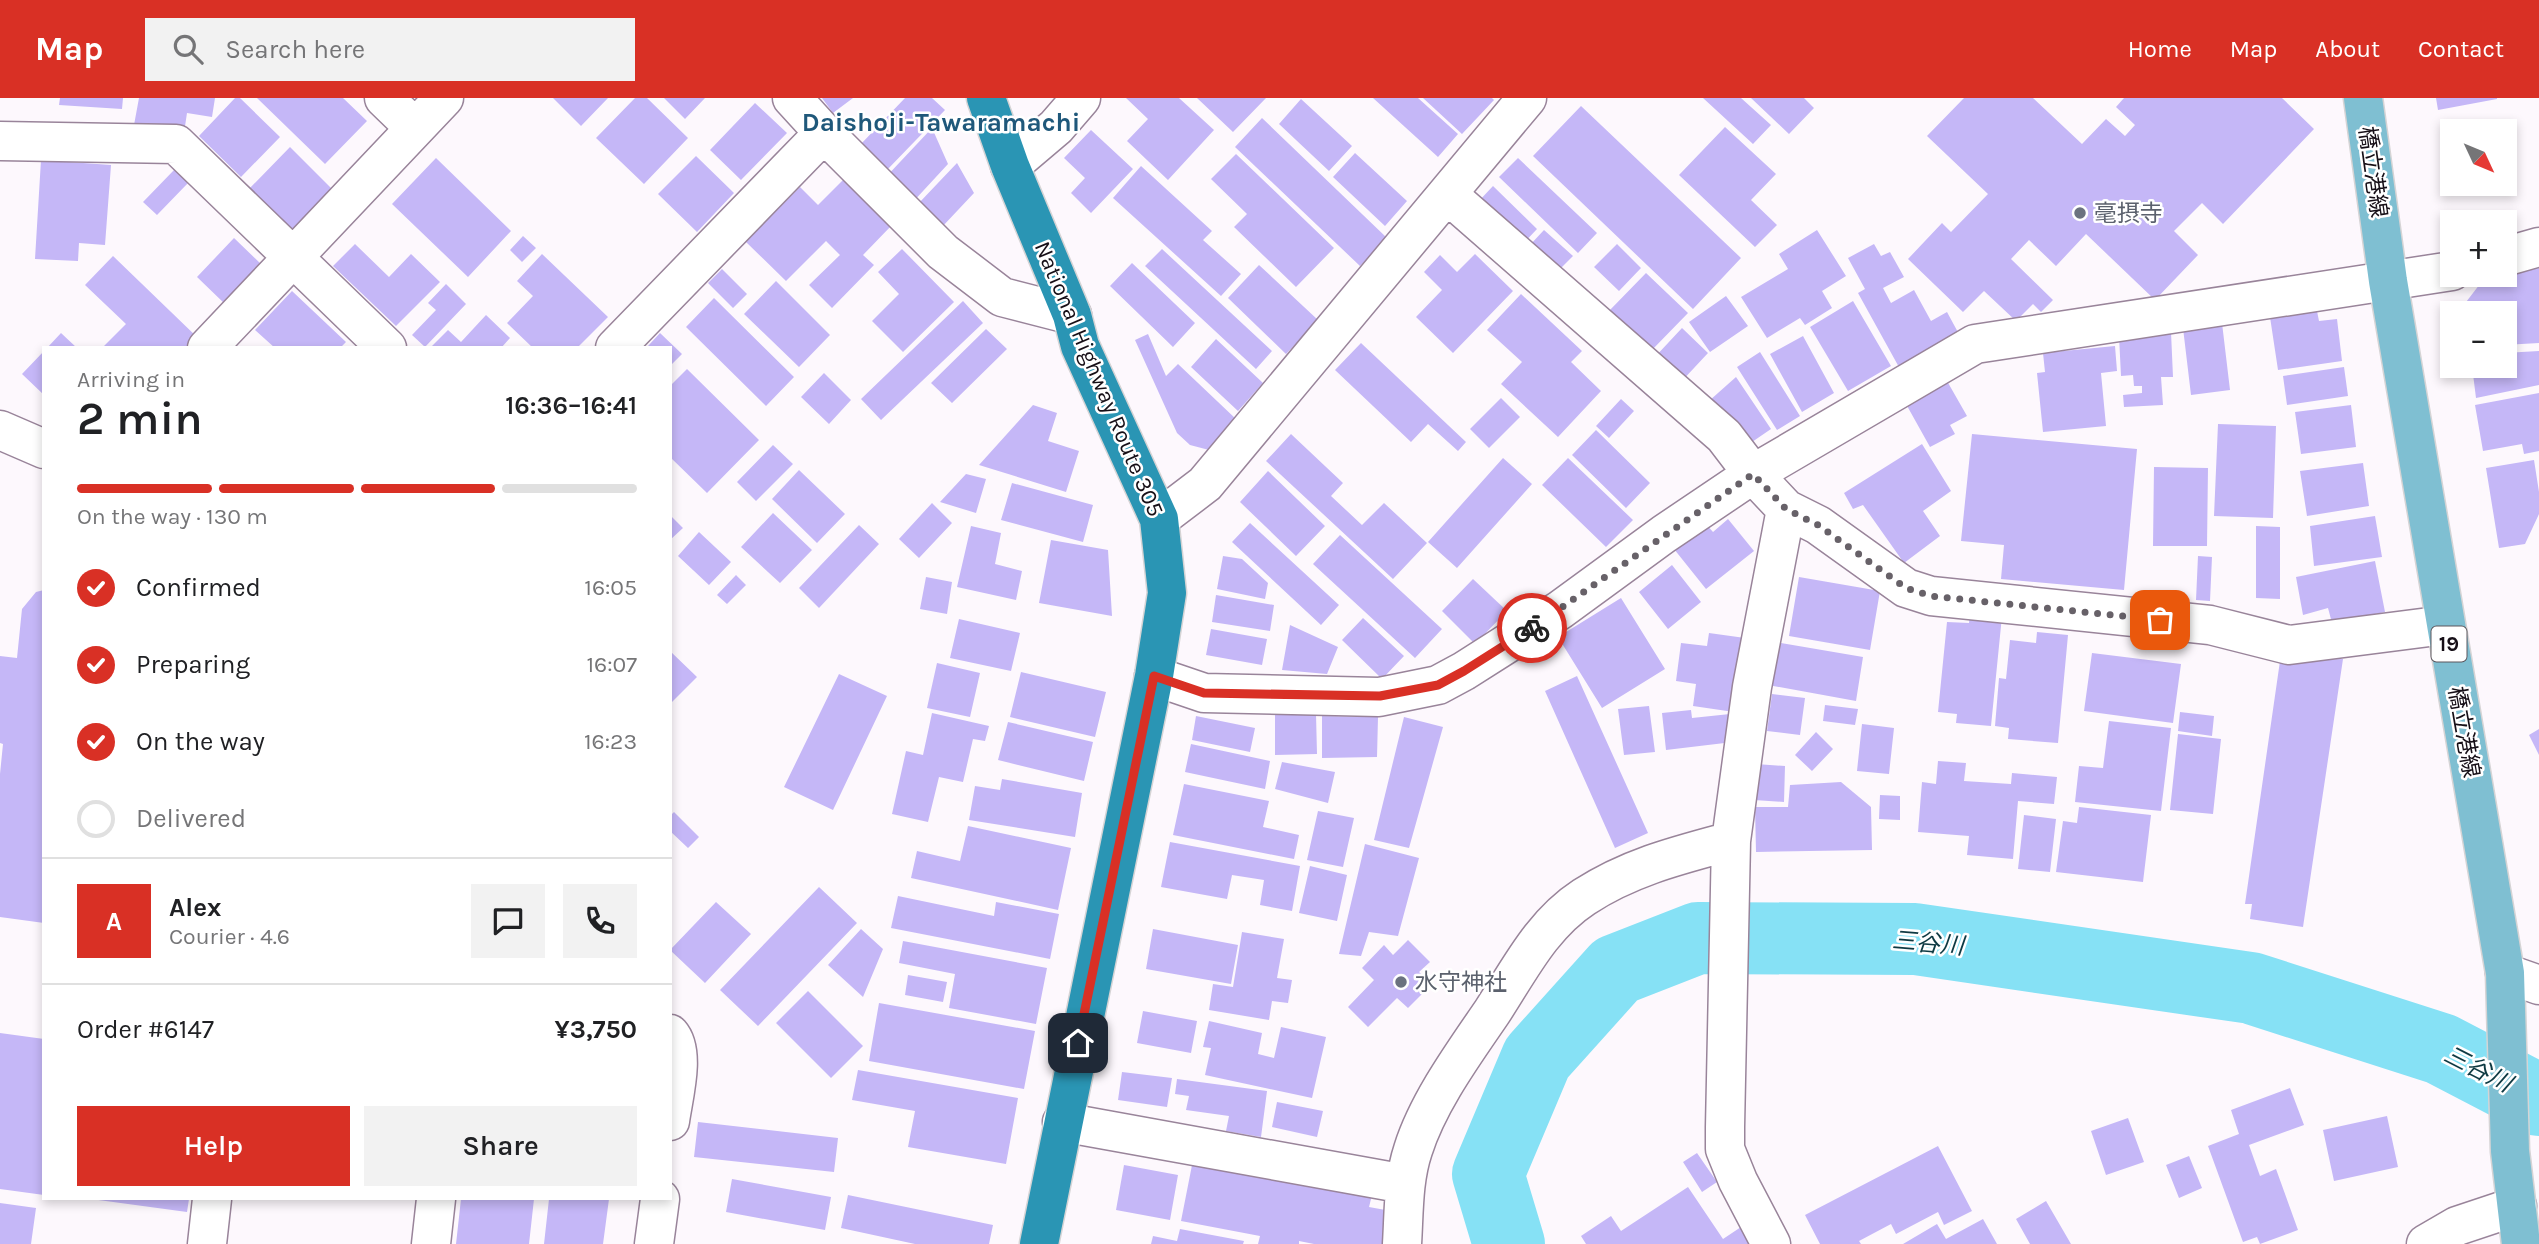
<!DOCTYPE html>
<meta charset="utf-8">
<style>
body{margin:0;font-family:Karla,"Noto Sans JP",sans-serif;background:#f2f2f2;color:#202124;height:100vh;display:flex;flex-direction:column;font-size:26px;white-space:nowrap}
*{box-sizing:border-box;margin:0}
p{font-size:23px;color:#757577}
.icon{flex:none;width:38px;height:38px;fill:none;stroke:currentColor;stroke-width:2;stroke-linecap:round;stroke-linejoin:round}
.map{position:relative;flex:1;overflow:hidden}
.side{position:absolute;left:42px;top:248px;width:630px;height:854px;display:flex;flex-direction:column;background:#fff;border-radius:0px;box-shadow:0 4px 10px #0003}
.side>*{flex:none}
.needle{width:46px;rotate:134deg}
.controls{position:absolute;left:2440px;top:21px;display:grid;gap:14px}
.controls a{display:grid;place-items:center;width:77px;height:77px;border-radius:0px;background:#fff;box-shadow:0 4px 10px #0003;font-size:35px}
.pin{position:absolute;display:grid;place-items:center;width:60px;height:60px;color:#fff;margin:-30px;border-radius:14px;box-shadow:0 4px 10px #0006}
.courier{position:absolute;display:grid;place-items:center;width:70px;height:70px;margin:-35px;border:5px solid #d93025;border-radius:50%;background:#fff;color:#222;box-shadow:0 2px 9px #0007}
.overview em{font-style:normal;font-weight:600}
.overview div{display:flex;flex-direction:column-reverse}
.overview{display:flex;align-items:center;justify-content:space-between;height:119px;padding:0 35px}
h1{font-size:46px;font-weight:600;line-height:52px}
.bar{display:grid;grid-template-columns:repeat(4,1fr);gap:10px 7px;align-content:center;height:84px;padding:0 35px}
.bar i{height:9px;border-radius:5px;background:#e0e0e0}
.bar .active{background:#d93025}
.bar p{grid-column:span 4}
.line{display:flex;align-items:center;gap:18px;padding:0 35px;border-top:2px solid #e0e0e0}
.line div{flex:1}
.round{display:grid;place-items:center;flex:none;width:74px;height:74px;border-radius:0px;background:#f2f2f2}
ol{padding:0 35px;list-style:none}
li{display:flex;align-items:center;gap:21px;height:77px}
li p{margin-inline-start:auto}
li .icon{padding:7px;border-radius:50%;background:#d93025;color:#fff;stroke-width:4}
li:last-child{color:#757577}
li i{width:38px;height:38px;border:4px solid #e0e0e0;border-radius:50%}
.cta{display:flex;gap:14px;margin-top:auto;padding:14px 35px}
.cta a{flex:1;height:80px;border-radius:0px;background:#d93025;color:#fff;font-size:28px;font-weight:600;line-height:80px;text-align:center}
.cta a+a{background:#f2f2f2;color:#202124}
header{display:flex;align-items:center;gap:42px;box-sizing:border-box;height:98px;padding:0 35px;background:#d93025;color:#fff}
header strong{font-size:33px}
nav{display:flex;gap:38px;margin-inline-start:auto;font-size:24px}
.search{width:490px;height:63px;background:#f2f2f2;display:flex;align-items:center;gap:18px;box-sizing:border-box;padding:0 24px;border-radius:0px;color:#757577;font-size:26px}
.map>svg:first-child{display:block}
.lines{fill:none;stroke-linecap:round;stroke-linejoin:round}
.river{stroke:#86e1f5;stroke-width:72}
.building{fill:#c5b7f7}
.street-casing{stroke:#99849a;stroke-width:41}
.primary-casing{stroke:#d5d4d5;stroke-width:41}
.highway-casing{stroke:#d5d4d5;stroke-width:41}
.street{stroke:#fff;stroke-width:38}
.primary{stroke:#7fbfd2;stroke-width:38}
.highway{stroke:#2a95b4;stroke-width:38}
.done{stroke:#676168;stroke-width:7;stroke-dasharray:0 12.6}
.route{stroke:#d93025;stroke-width:9}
.worship-dot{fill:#6b7280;stroke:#fff;stroke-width:2.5}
.labels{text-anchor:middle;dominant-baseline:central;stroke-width:5;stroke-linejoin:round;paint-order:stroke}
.shield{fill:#fff;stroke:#5c575d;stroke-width:2}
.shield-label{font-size:21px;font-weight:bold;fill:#160f17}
.street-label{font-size:23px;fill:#160f17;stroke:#fff}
.worship-label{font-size:23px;fill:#5b616d;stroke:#fff;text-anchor:start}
.water-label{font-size:24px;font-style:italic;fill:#0e3a43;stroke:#fff}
.quarter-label{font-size:26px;font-weight:bold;fill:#1f587a;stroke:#fff}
</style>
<header>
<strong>Map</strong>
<div class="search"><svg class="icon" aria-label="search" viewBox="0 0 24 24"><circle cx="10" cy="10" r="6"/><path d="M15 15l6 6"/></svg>Search here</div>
<nav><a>Home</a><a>Map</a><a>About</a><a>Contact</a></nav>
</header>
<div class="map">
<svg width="2539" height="1146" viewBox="0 0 2539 1146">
<rect width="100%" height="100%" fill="#fdf8fd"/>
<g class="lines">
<path class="river" d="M1509,1146L1488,1076L1537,960L1616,872L1698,840L1915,841L2251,890L2441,951L2539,1002"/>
</g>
<path class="building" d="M60,0H123L122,11L59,7Z
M139,0H215L212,19L187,15L184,35L134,27Z
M235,0H240L280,39L241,79L199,38Z
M257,0H343L367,23L325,66Z
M553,0H608L581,28Z
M635,0H647L688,40L644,86L596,40Z
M664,0H705L685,21Z
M822,0H853L833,15Z
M905,0H932L945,12L886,73L860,47Z
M1126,0H1179L1214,32L1168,82L1127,43L1148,21Z
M1197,0H1266L1233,34Z
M1373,0H1418L1458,36L1438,59Z
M1423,0H1492L1494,2L1462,36Z
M1703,0H1741L1771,27L1753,46Z
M1751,0H1804L1814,10L1789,36Z
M1964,0H2033L2082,46L2106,21L2125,38L2135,27L2116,9L2124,0H2282L2314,31L2223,126L2202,105L2174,133L2198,157L2155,202L2086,136L2056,168L2029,142L2011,161L2053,202L2041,214L2033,206L2016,223L1984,193L1963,214L1908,161L1942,125L1951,134L1988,96L1927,38Z
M2436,0H2497V1L2438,12Z
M1301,1L1352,48L1329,73L1279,26Z
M755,5L787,35L741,82L710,52Z
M1581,8L1741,160L1693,211L1533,58Z
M1262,20L1387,140L1360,168L1235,49Z
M1725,29L1776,76L1751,102L1777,127L1755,149L1679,77Z
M932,30L948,66L911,106L884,81Z
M1091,32L1133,71L1091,115L1071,95L1085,80L1064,60Z
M290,49L333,92L293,133L249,91Z
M1355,55L1407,103L1385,128L1333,79Z
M1236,56L1334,150L1296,189L1234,129L1247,116L1211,81Z
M696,58L734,95L697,134L658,96Z
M436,60L511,133L468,179L392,106Z
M1518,60L1597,135L1578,155L1499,79Z
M41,62L111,67L105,147L79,145L78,163L35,161Z
M957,65L974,95L942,129L918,106Z
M1141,68L1212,133L1203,142L1241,176L1221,198L1113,100Z
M175,71L189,84L157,117L143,104Z
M844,81L892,127L863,157L874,167L832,210L809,187L840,157L826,143L786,183L746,144L800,89L818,107Z
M1493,88L1537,131L1522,147L1478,104Z
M1544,132L1573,158L1557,174L1529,148Z
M1817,132L1846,178L1822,193L1832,210L1805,227L1800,220L1767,240L1741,199L1788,171L1779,156Z
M523,138L536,150L522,164L510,152Z
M234,140L263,168L226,207L197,179Z
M355,146L389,179L411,156L440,184L396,228L333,168Z
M1617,146L1641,170L1619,193L1594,169Z
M1874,146L1881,158L1890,154L1904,179L1883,190L1891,205L1914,192L1931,223L1947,214L1960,238L1900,271L1858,195L1865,191L1848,160Z
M902,151L954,204L903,254L872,223L899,196L878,174Z
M1162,151L1272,253L1256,271L1145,168Z
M542,156L608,219L577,250H562L559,248L556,250H533L507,225L533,198L517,183Z
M1475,156L1513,193L1453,255L1416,219L1442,192L1424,174L1440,157L1457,174Z
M113,158L199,241L190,250H102L126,226L85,187Z
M1132,165L1195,225L1173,249L1110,188Z
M1259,167L1318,222L1286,256L1228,200Z
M2539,170V245L2504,247V215H2465L2463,208L2483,182Z
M722,171L747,196L733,210L708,185Z
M1646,175L1688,215L1650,254L1609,213Z
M776,183L830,237L799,269L744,216Z
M446,186L466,206L425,249L412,237L436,212L428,205Z
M292,193L346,244L340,250H275L255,232Z
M1521,196L1582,253L1571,264L1601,293L1558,339L1501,286L1522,264L1487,232Z
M1726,198L1748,228L1710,254L1689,224Z
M714,200L794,279L766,308L686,229Z
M963,203L983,225L881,322L861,301Z
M1853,203L1891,268L1848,293L1810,229Z
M2317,213L2319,223L2337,221L2342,263L2278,272L2270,219Z
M486,217L510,240L501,250H430L448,232L461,244Z
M2222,225L2230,292L2191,297L2183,230Z
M1682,230L1708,255L1680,285L1654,260Z
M986,231L1007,251L952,305L931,285Z
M2171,234L2173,279H2161L2163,307L2124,309L2123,297L2142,295V288H2134L2133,277L2121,278L2119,238Z
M61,235L77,250H47Z
M660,235L682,256L670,268V250H650L648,248Z
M1148,236L1166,278L1178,266L1237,322L1209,352L1190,347L1177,335L1135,242Z
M1803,238L1834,295L1802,314L1770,256Z
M1216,241L1263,285L1238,313L1191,269Z
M1361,245L1466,344L1458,353L1428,326L1411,344L1335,272Z
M2115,248L2117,273L2101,275L2106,328L2043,334L2037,275L2045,274L2043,255Z
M44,253V297L22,276Z
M2539,253V287L2476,300L2472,268H2504V255Z
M1760,254L1800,318L1777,332L1737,269Z
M2344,269L2348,298L2287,307L2283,278Z
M687,271L759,342L707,395L670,359V288Z
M824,275L851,302L829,326L801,299Z
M1736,279L1771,331L1752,344L1709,303Z
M1947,283L1967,318L1950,327L1955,336L1930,349L1906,306Z
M2539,295V353L2524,356L2522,346L2483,353L2475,307Z
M1501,300L1520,319L1489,350L1470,331Z
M1621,301L1634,313L1609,340L1596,328Z
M1033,307L1057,315L1048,343L1079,353L1066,394L979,367Z
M2351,307L2356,349L2301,356L2295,314Z
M2218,326L2276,328L2273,420L2214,418Z
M1596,332L1650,385L1626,410L1572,357Z
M1291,336L1343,385L1331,398L1362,427L1384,405L1427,445L1393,481L1266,363Z
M1972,336L2137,351L2124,492L2001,481L2004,447L1961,443Z
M1922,346L1951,393L1923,413L1940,438L1904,465L1863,407L1853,411L1844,395Z
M773,347L793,366L756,403L737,384Z
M1503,360L1532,386L1457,470L1428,444Z
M1568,360L1633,422L1606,449L1542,387Z
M2534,362L2539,394V416L2525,446L2499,450L2486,370Z
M2363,365L2369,408L2307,418L2300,373Z
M2154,369L2208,370L2207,448H2153Z
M799,372L845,416L817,445L772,401Z
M1268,373L1325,428L1296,458L1240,404Z
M966,376L986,381L976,415L940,404Z
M1012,385L1093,407L1083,444L1001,422Z
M932,405L952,425L919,460L899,441Z
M773,415L812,452L780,485L741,449Z
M670,417L683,430L670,442Z
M2375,418L2382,459L2314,468L2310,428Z
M1728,421L1754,453L1706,491L1674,451L1705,425L1713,434Z
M1250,425L1339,507L1321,527L1232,444Z
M859,427L879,446L819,510L799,490Z
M971,428L1001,435L995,466L1022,473L1016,502L957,489Z
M2256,428L2280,429V501L2256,500Z
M699,434L731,464L709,487L678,458Z
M1340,437L1442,531L1415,560L1313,466Z
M1051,442L1108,452L1112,518L1039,505Z
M1223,458L1242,461L1268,485L1265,501L1217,491Z
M2198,458L2212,459L2210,503L2196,502Z
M2375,463L2385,514L2332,525L2328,510L2303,517L2296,479Z
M1672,467L1701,504L1668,531L1639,494Z
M736,477L746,487L727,506L717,497Z
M926,479L952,484L947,516L920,511Z
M1799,479L1880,493L1870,552L1789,538Z
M1473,481L1507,513L1475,546L1442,513Z
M44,492V825L0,819V676L3,646L0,645V558L17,560L22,511L36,494Z
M1216,497L1274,507L1270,533L1212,524Z
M1621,500L1665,571L1602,610L1558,539Z
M1970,515L2002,518L1991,628L1956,625L1957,616L1938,614L1947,524L1969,525Z
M1363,520L1404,558L1382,581L1342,542Z
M959,521L1020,535L1011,573L950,560Z
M1290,527L1338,549L1327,576L1282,572Z
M1211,531L1267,541L1262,567L1206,557Z
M2037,534L2068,537L2058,645L2008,641L2009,630L1995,628L1999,580L2006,581L2010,542L2036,545Z
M1709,535L1745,540L1734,614L1693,608L1696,586L1676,583L1681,545L1707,548Z
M1775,544L1863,559L1856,603L1768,587Z
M670,553L697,579L670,606Z
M2092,555L2181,566L2173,625L2084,613Z
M2343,561L2303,829L2250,821L2252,806H2245L2280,563Z
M937,565L980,575L970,619L927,610Z
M1021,574L1106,594L1095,639L1010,619Z
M839,576L887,598L833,712L784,689Z
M1577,578L1648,735L1615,750L1545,593Z
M1772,596L1805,600L1800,637L1767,633Z
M1825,607L1858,611L1855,627L1823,623Z
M1649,608L1655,654L1624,657L1618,611Z
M1691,612L1692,620L1730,616L1733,644L1666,652L1662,615Z
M2180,614L2214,618L2212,638L2178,633Z
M932,615L989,628L985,643L973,641L963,684L939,679L928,724L892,716L906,653L923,657Z
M1275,616H1316L1317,656L1275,657Z
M1196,618L1255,630L1250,654L1192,642Z
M1322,618L1378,619L1377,659L1322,660Z
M1404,619L1443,629L1409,750L1374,742Z
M2109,623L2171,630L2161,713L2075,704L2079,668L2103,670Z
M1008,624L1093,644L1084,683L998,662Z
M1862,626L1894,630L1889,676L1857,673Z
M2539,631V657L2529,637Z
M1816,634L1833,651L1812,673L1795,657Z
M2178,636L2221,641L2213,716L2170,712Z
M1191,646L1270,663L1265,691L1185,674Z
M1938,663L1966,665L1964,683L2011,686L2012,675L2057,679L2054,706L2018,703L2013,761L1967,757L1969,738L1918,734L1922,684L1936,686Z
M1282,664L1335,674L1328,705L1275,691Z
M1756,666L1785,668L1784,704L1754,702Z
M1002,681L1082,695L1075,739L969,722L975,688L1000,692Z
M1841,684L1871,709L1872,752L1756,754L1755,709H1788L1790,687Z
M1184,686L1269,703L1263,729L1299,737L1294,761L1173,737Z
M1880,697L1900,698V722L1879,721Z
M2079,709L2151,717L2143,784L2056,774L2063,723L2077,725Z
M1318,713L1354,720L1343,769L1307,762Z
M674,714L699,739L688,750L670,733V718Z
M2024,717L2056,721L2050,774L2018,771Z
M968,728L1071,750L1058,812L911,780L917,753L960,763Z
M1170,744L1300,768L1292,813L1260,807L1264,782L1232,777L1227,801L1161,789Z
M1365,746L1419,760L1398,838L1369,834L1361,858L1339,856Z
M1310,768L1347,777L1337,823L1299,815Z
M819,789L857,825L758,928L720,892Z
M898,798L994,818L996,804L1059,816L1050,861L891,830Z
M716,804L751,836L705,885L670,852Z
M861,831L883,851L863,899L828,867Z
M1153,831L1238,847L1231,886L1146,871Z
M1242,834L1284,841L1277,880L1292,882L1288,905L1272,903L1269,922L1209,912L1213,886L1233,889Z
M1408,842L1430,864L1419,874L1432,886L1408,910L1397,900L1368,929L1348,909L1374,882L1362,870L1384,847L1393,857Z
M903,843L1047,870L1036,926L949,910L955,876L899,865Z
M908,877L947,884L943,904L905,897Z
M808,893L863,948L831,980L776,925Z
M879,905L1035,933L1024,991L869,963Z
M1143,913L1197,923L1191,955L1137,945Z
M1209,923L1262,935L1258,956L1274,960L1281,929L1326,939L1312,1000L1205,977L1211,950L1203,949Z
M0,935L44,941V1097L0,1091Z
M858,972L1018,1000L1006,1066L908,1049L915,1013L852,1002Z
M1122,974L1172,980L1167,1009L1118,1002Z
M1177,981L1267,993L1261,1039L1226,1033L1229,1018L1186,1012L1189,998L1175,996Z
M2290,990L2304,1027L2249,1047L2260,1078L2276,1071L2298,1132L2260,1146L2257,1139L2243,1144L2208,1048L2239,1036L2231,1012Z
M1277,1004L1323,1013L1317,1039L1272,1029Z
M2387,1018L2398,1069L2334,1083L2323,1032Z
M2128,1020L2144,1064L2106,1077L2091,1033Z
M698,1024L838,1040L834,1074L694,1059Z
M1938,1048L1972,1113L1944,1127L1938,1114L1896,1136L1891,1126L1859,1143L1861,1146H1820L1805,1117Z
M1697,1055L1717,1084L1702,1094L1683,1064Z
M2189,1058L2202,1090L2179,1100L2166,1067Z
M1193,1062L1372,1097L1369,1109L1391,1113L1384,1146H1314L1299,1143V1146H1258L1260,1138L1181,1123Z
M1124,1067L1178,1077L1170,1122L1116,1112Z
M732,1081L831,1099L825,1132L726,1114Z
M1688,1089L1723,1141L1744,1127L1756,1146H1586L1581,1138L1611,1118L1621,1133Z
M848,1097L993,1127L989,1146H915L841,1130Z
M91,1101H189L187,1114Z
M461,1101H534L529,1146H456Z
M549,1101H609L603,1146H544Z
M2046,1103L2071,1146H2030L2016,1121Z
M0,1105L36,1110L31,1146H0Z
M1983,1121L1997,1146H1903L1937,1126L1946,1141Z
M1180,1131L1244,1143L1243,1146H1151L1153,1138L1177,1143Z"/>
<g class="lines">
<g class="street-casing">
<path id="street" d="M384,0L415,30
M792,0L824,35L943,154L1002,199L1072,217
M0,43L176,46L387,250
M1010,68L1056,29L1081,0
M1447,96L1724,338L1753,376L1786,411L1818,427L1906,490L1931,498L2210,527L2289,547L2445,527
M2504,159L2539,149
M207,250L444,0
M615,250L824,35
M0,332L44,351
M1159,421L1205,386L1527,0
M1154,578L1204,595L1379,599L1438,587L1464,573L1560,512L1664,436L1753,376L1975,246L2452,173
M2505,875L2539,887
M670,936C686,954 673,1000 670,1023
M1062,1024L1405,1086
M207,1146L212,1101
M431,1146L436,1101
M654,1146L660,1101
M1402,1146C1404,1114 1403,1082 1413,1052C1428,1004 1464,955 1492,914C1519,873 1541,827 1584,799C1630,769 1679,757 1731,743
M1771,1146L1738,1083L1725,1051V1029L1731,743L1752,589L1786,411
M2426,1146L2457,1128L2517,1108"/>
</g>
<g class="primary-casing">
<path id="primary" d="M2363,0L2388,183L2505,875L2510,1053L2521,1146"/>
</g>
<g class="highway-casing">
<path id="highway" d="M986,0L1010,68L1072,217L1080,248L1159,421L1167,495L1154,578L1039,1146"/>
</g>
<use href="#street" class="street"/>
<use href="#primary" class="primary"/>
<use href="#highway" class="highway"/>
</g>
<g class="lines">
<path class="done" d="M1532,530L1753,376L1786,411L1818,427L1906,490L1931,498L2160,522"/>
<path class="route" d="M1078,945L1154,578L1204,595L1380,598L1438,587L1464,573L1532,530"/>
</g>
<g class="worship-dot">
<circle cx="2080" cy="115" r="7"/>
<circle cx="1401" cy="884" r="7"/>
</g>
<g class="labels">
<rect class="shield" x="2431.5" y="528.5" width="35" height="35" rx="5"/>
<g class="shield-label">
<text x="2449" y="546">19</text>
</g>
<g class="street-label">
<text transform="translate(2373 74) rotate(82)">橋立港線</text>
<text transform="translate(1099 281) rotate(67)">National Highway Route 305</text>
<text transform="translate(2464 634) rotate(80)">橋立港線</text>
</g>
<g class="worship-label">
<text x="2094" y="115">毫摂寺</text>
<text x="1415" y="884">水守神社</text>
</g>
<g class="water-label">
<text transform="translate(1928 845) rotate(5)">三谷川</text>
<text transform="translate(2478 971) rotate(27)">三谷川</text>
</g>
<g class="quarter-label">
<text x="941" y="24">Daishoji-Tawaramachi</text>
</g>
</g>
</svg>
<div class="controls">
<a><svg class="needle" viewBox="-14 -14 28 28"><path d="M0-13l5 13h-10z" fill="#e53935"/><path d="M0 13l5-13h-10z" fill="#757577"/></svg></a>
<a>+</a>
<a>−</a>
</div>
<div class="pin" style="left:2160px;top:522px;background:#ea580c"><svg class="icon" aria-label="bag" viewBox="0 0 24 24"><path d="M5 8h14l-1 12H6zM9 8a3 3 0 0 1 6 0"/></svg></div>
<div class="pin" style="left:1078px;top:945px;background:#1f2937"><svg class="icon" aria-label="home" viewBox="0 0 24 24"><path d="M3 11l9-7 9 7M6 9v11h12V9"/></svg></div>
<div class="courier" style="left:1532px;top:530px"><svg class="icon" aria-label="bike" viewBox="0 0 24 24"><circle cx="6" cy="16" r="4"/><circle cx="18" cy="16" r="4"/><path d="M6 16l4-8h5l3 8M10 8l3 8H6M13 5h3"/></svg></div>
<section class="side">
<div class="overview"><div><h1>2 min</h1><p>Arriving in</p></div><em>16:36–16:41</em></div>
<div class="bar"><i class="active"></i><i class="active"></i><i class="active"></i><i></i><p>On the way · 130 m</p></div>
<ol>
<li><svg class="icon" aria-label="check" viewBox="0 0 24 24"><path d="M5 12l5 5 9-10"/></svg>Confirmed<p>16:05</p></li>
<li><svg class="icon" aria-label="check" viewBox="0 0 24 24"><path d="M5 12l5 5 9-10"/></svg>Preparing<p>16:07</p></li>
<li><svg class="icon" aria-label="check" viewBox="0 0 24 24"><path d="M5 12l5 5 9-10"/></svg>On the way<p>16:23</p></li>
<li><i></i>Delivered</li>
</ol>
<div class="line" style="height:126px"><b class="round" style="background:#d93025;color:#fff">A</b><div><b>Alex</b><p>Courier · 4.6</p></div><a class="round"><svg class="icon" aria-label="chat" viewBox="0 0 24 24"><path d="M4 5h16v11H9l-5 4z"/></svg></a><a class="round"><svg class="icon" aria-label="phone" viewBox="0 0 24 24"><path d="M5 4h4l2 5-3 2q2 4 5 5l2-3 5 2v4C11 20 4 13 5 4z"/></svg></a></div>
<div class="line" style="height:91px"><div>Order #6147</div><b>¥3,750</b></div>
<div class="cta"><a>Help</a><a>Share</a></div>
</section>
</div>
